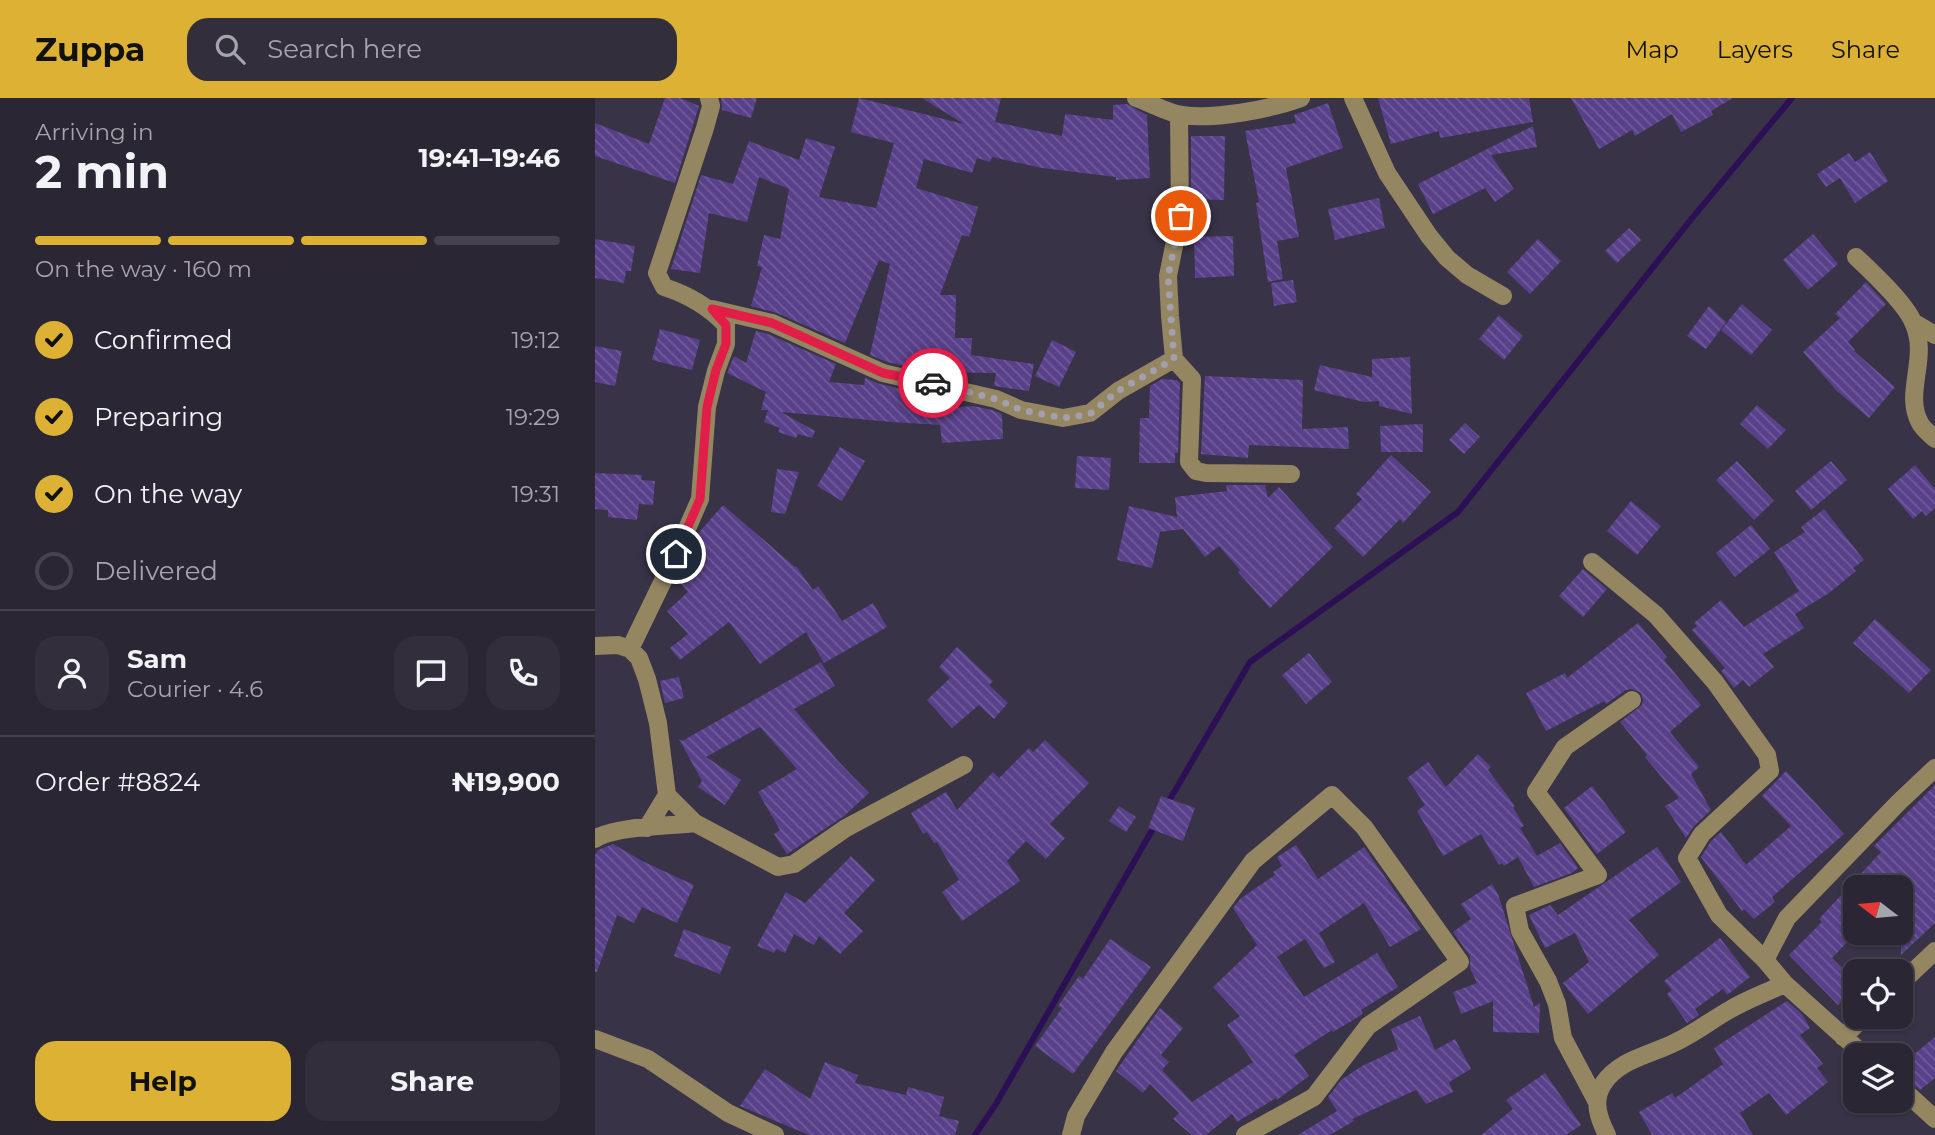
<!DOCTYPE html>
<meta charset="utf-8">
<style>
body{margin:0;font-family:Montserrat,sans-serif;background:#322e3c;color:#f1f3f6;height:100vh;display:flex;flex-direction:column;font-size:26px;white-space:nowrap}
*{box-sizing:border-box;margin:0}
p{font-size:23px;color:#a5a5ac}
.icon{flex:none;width:38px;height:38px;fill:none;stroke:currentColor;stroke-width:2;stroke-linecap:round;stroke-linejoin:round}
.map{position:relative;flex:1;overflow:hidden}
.details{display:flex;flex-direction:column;background:#2a2634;width:595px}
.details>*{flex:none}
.needle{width:46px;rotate:286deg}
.buttons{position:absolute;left:1248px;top:777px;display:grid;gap:14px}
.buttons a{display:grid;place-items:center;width:70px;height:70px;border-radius:14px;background:#2a2634;box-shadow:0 2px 5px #0004,0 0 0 2px #46434f;font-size:35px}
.pin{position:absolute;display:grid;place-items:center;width:60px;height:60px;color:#fff;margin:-30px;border:4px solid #fff;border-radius:50%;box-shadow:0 2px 7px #0007}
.courier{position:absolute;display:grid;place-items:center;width:70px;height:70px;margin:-35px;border:5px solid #e11d48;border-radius:50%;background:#fff;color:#222;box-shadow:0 2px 9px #0007}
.summary em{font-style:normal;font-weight:700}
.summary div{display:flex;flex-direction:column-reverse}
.summary{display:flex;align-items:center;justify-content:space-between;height:119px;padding:0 35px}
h1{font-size:46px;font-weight:700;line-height:52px}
.bar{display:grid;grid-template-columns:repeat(4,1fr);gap:10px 7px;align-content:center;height:84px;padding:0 35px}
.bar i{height:9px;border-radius:5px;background:#46434f}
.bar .selected{background:#ddb133}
.bar p{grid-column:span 4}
.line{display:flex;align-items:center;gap:18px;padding:0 35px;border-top:2px solid #46434f}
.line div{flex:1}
.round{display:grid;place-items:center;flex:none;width:74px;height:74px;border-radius:21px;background:#322e3c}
ol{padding:0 35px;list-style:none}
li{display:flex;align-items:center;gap:21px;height:77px}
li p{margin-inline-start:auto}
li .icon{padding:7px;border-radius:50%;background:#ddb133;color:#111;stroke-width:4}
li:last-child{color:#a5a5ac}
li i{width:38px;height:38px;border:4px solid #46434f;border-radius:50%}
.button{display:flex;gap:14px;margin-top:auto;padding:14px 35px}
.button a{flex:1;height:80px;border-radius:21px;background:#ddb133;color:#111;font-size:28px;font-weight:700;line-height:80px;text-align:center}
.button a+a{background:#322e3c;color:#f1f3f6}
header{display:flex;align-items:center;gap:42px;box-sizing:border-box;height:98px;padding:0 35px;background:#ddb133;color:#111}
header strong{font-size:33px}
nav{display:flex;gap:38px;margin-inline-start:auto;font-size:24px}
.search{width:490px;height:63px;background:#322e3c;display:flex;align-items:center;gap:18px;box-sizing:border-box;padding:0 24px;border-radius:21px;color:#a5a5ac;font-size:26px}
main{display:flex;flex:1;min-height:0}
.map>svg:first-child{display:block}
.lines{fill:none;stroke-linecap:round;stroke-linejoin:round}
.stream{stroke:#2d0f56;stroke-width:6}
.building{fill:url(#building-back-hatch)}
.minor{stroke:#958662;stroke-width:18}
.done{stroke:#a39fad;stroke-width:7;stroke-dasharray:0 12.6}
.route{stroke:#e11d48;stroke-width:9}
</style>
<header>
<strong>Zuppa</strong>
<div class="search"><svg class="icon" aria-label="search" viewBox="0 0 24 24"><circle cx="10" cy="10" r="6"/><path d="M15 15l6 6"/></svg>Search here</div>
<nav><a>Map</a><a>Layers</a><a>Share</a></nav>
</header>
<main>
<section class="details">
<div class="summary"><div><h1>2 min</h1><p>Arriving in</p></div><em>19:41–19:46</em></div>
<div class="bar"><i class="selected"></i><i class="selected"></i><i class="selected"></i><i></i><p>On the way · 160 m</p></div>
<ol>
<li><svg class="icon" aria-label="check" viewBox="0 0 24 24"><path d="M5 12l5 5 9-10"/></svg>Confirmed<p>19:12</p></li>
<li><svg class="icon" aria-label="check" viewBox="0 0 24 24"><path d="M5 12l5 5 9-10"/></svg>Preparing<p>19:29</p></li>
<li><svg class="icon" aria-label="check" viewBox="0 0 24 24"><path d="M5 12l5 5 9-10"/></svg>On the way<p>19:31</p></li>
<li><i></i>Delivered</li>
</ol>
<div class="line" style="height:126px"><a class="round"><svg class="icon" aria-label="person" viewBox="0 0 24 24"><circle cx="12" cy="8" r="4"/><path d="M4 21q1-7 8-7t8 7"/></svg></a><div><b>Sam</b><p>Courier · 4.6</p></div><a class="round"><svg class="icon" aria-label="chat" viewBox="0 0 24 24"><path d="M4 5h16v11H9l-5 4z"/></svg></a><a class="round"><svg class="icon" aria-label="phone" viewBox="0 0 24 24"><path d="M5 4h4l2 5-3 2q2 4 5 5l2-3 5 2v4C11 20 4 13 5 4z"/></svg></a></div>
<div class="line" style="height:91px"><div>Order #8824</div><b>₦19,900</b></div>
<div class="button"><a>Help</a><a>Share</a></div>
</section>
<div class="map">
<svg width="1340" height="1037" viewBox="0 0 1340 1037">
<defs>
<pattern id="building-back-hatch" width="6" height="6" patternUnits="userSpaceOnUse" patternTransform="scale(1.75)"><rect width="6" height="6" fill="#59408a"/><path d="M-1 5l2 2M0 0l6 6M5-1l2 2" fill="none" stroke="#705b9a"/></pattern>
</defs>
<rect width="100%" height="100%" fill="#383346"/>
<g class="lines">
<path class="stream" d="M571,708L655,564L863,414L1098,119L1197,0
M380,1037L401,1006L560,727"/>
</g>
<path class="building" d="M70,0H85L104,8L80,85L0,58V25L54,46Z
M126,0H162L156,20L127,12Z
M264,0L369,26L327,0H406L400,24L467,38L470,16L518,22V7L532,6L552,17L555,80L521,82V79L447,70L397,59L395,64L382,60L377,75L329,61L321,90L383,109L374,139L367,137L345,197H361L360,240H377L376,257L439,266L434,293L399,288L401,275L336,274L292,264L275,257L295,166L284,162L250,245L182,215L156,208L167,169L162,168L169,137L185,141L194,91L164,79L152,124L114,115L105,175L76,171L106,77L138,86L154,43L204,62L211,40L240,49L224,99L281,110L299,45L256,34Z
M783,0H934L938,24L845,40L844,33L796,46Z
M976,0H1138L1116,13L1118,17L1086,34L1077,16L1040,38L1037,32L1004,51Z
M733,5L748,50L691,70L704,139L682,143L688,181L673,184L661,105L664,104L650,33L701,25L699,17Z
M938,28L942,49L896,57L919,91L900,104L890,90L838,116L823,86Z
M596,38H630L629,102L596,101Z
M1275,54L1293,83L1260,105L1245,80L1231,89L1222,76L1254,55L1260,64Z
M784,100L790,130L740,142L733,111Z
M1034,130L1046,142L1022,165L1010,153Z
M1218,136L1243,166L1213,192L1188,162Z
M638,138L639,178L600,180L599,139Z
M0,141L40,148L36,173H31L29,185L0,180Z
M943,141L966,163L935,196L912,174Z
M698,182L702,204L679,208L676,185Z
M1271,184L1291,206L1253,244L1260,252L1259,253L1300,289L1274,320L1242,293L1208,254L1245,220L1240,216Z
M1147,206L1177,232L1156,257L1126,232Z
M1114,208L1131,224L1111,251L1092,238Z
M904,217L928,238L909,262L884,241Z
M65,231L105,242L97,272L57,262Z
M161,233L173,236L241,266L234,284L269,287L270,280L285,286L320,294L319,312L379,308L397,312L407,316L408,341L347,345L345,327L297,324L186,314L220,333L217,340L203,336L201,340L183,334L185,330L169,324L173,312H166L171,294L132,275L139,258L151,265Z
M457,242L481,254L464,289L440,278Z
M0,248L27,253L20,288L0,284Z
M815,259L817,316L784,308V303L769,304L719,292L725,267L777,279V261Z
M610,278L708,282L707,331L753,329L754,351L654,347L653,360L606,356Z
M567,281L582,282L585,285L583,355H580V365H544L545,320H554L555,288Z
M1162,307L1191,332L1173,351L1145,326Z
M870,325L885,339L869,356L854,342Z
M828,326V354H786L785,328Z
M245,349L270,363L247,403L222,388Z
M796,357L836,394L808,425L805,421L768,459L739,430L767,401L761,396Z
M482,358L516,360L514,392L480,390Z
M1142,363L1179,403L1159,422L1121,382Z
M1236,363L1252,382L1216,412L1200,393Z
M1320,367L1340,391V410L1331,418L1327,413L1318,421L1293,391Z
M182,371L204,374L190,416L176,414Z
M0,375L47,377L46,382L60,383L58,407L44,406L42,422L13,419V412L0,411Z
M631,387H670L673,400L684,389L738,449L675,510L643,474L645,472L624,448L610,459L588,431L565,434L557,470L522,462L534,408L582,419L580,399L632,393Z
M1036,403L1066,428L1042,457L1012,433Z
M128,407L200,469L201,468L218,492L223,488L247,523L278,505L292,529L229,565L211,534L165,566L134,524L85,562L75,550L93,536L72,513L93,494L82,481L90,464L103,452L97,447L101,438Z
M1229,411L1269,462L1258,470L1261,473L1234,495L1200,516L1209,530L1168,556L1179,569L1154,589L1148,582L1139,590L1126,573L1130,570L1097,532L1102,528L1099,525L1126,502L1149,529L1204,493L1179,454L1210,434L1206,429Z
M1156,427L1175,451L1140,479L1121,455Z
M988,471L1012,491L988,519L964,498Z
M1280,521L1336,572L1314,595L1258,545Z
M1043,525L1072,559L1069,562L1106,607L1075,634L1104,669L1096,676L1116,712L1099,728L1091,740L1070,708L1084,700L1050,659L1052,657L1025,624L1047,607L1048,602L1046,595L1037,591L1031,592L1011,606L1009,603L951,633L931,595L970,575L972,580Z
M362,549L398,583L394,587L413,605L399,621L384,607L357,630L332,602L355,580L344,569Z
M714,555L737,584L711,606L687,577Z
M226,564L240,588L199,611L243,663L274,695L249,718L192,756L179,736L185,732L163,694L202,671L165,629L111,659L146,682L130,707L103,689L107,683L84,641L87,643L110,630Z
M84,579L89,600L70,605L65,583Z
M450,642L494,685L455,726L470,740L451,761L431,743L412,763L425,783L367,823L347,794L364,782L342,744L339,745L332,734L328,736L316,715L351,694L362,712L398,674L404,680L434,650L438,654Z
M883,656L896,669L893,672L920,708L918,709L929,728L925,730L942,758L965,745L983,770L977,775L939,789L923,759L909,768L907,765L904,767L886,736L848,758L822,713L830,707L812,680L833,664L851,689Z
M1191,673L1249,736L1177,799L1180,804L1159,821L1149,811L1147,813L1106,759L1116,743L1126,734L1151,767L1196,728L1167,698Z
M1340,687V825L1306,857V789H1260V836L1237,860L1260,883V891L1243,907L1194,857L1227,824L1224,821L1286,754L1279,748Z
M997,688L1031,734L1002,756L969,710Z
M566,698L600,710L588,743L553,730Z
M524,708L541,719L531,734L514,723Z
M18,746L47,763L99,787L82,825L47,809L39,825L22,817L2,874H0V757L3,752Z
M701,747L723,781L769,749L826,831L795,849L769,805L724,835L740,864L729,870L710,841L682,859L709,899L782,855L803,889L766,912L768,916L738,934L737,932L699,957L714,978L682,1002L681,1000L642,1024L637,1016L611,1037H597L578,1021L584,1015L555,986L548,995L521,973L565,910L588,930L566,957L574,964L567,972L597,1004L658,964L632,927L645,918L618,889L662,847L638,810L645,801L680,777L678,774L687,768L682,759Z
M1062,749L1086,784L1034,822L1064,857L993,916L968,885L994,864L980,835L950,850L934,817L955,807L963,817Z
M256,758L280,782L249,815L268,833L245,856L224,838L219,847L199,836L190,855L181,851L179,855L162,848L191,794L210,805Z
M897,786L903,796L939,909L945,905L944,935L898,934V903L866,916L858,894L882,885L875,870V858L858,834L876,821L866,806Z
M89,831L136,849L125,876L79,858Z
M1125,840L1155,879L1132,897L1128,891L1100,911L1104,917L1092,925L1072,896L1077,892L1069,883Z
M515,841L556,869L478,976L440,948L467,910L463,908L484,878L488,881Z
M1192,903L1207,916L1215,930L1205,937L1228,966L1222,970L1233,984L1191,1017L1174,995L1145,1015L1158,1037H1057L1044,1014L1077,995L1080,1000L1128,966L1119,950Z
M825,918L840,952L860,941L876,971L854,984L858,994L831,1006L821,992L757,1021L759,1023L735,1037H703L742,1013L733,999L746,982L767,968L803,951L796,931Z
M1340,939V980L1325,992L1306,976V967Z
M230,964L263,977L260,985L311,997L313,989L349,999L344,1018L364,1023L360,1037H214L145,1008L170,971L215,1001Z
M950,975L986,1027L971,1037H886L918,1011L911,1002Z"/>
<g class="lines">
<path class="minor" d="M541,0C556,5 572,15 587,17C619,22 676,11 706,0
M758,0L792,75L834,138L852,160L872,177L908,198
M584,17L585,118L573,178L575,218L579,261L597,281L594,364L601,373L611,375L696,376
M1261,159C1277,174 1310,205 1318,224C1335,259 1308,295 1325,325C1328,331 1335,336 1340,341
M117,211L177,225L288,275L401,301L426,312L468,320L495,315L523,293L579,261
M1318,224L1340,237
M997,464L1061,517L1120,584L1172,657L1175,673L1107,736L1092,760L1124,817L1170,862
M0,548L23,547L35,551L44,560L52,581L63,625L72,697L100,725L183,769L199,766L251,730L369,667
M35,551L81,456L105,401L112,309L121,273L131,246V227C113,208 94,197 69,189L62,175L110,30L116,8L114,0
M52,730L72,697
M0,741C18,728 76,728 100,725
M1306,885L1340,853
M1190,886L1170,862L1192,820L1304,704L1340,670
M1248,939L1269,919
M0,941L53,961L133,1015L180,1037
M1306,990L1340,1021
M1002,1004L968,940L962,906L953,883L925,833L920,808L1003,777L941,694L970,649L1037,602
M476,1037L481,1018L519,954L658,763L737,697L769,729L865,864L773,928L719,999L650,1037
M1012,1037C1004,1021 997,1003 1008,986C1024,961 1056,957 1081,944C1100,935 1118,921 1136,911C1153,901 1172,894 1190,886L1269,957"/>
</g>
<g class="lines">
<path class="done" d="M338,285L401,301L426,312L468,320L495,316L523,293L579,261L573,178L586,118"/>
<path class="route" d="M81,456L105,401L112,309L121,272L131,246V227L117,211L177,225L288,275L338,285"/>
</g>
</svg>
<div class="buttons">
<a><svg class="needle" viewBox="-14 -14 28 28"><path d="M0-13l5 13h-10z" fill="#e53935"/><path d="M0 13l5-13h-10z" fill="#a5a5ac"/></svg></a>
<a><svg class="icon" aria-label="locate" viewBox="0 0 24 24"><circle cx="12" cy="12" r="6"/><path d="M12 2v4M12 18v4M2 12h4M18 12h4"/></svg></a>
<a><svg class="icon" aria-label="layers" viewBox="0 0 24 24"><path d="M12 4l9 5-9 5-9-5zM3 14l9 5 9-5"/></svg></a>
</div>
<div class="pin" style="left:586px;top:118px;background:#ea580c"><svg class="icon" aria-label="bag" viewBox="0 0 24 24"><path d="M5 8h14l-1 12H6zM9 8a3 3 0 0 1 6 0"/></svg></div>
<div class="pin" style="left:81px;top:456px;background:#1f2937"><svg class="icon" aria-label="home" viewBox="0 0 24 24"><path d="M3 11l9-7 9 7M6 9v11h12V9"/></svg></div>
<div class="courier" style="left:338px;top:285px"><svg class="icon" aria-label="car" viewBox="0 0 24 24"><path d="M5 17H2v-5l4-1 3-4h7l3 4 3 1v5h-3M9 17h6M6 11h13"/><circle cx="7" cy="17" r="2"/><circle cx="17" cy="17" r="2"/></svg></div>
</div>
</main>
